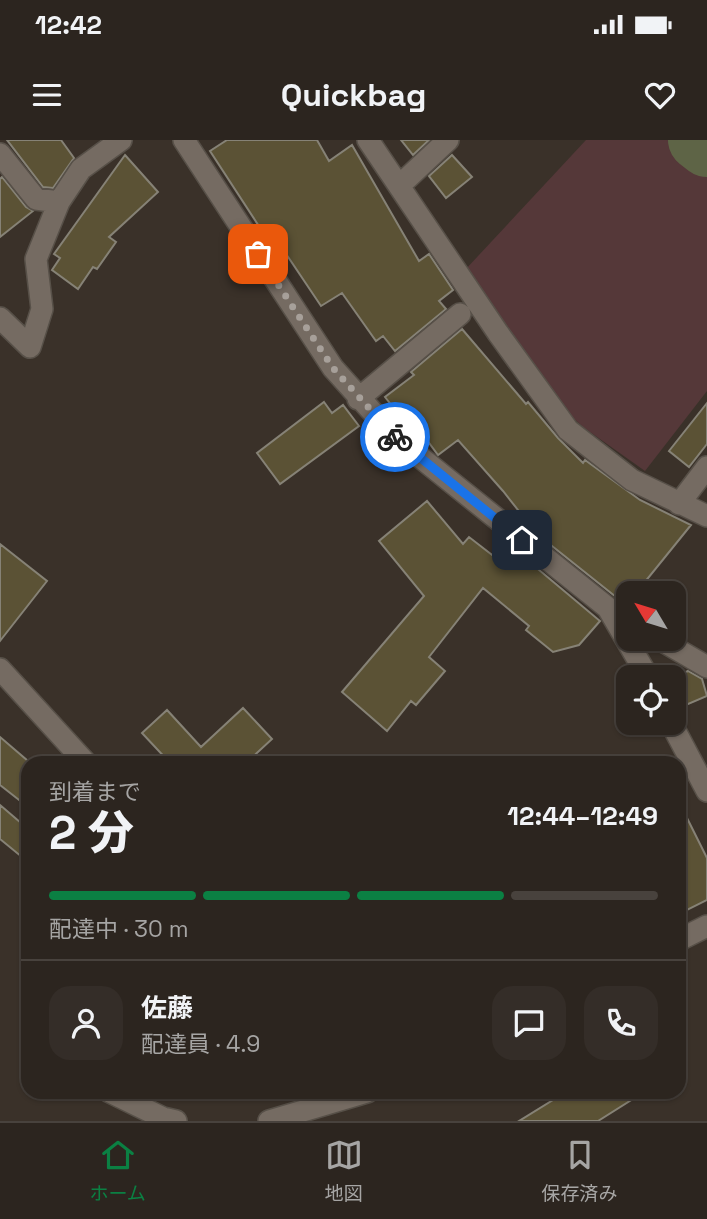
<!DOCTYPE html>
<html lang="ja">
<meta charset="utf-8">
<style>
body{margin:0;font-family:"Space Grotesk","Noto Sans JP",sans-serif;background:#342d28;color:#f1f3f6;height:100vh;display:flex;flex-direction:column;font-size:26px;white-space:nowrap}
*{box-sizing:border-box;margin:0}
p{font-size:23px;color:#a6a5a4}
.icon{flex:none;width:38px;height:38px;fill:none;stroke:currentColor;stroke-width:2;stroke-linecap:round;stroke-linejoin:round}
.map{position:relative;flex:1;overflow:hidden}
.side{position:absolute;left:21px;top:616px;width:665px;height:343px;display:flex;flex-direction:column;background:#2c251f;border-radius:21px;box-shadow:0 2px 5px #0004,0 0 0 2px #48423d}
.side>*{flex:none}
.needle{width:46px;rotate:308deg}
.tools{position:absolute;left:616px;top:441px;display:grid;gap:14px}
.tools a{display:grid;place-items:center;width:70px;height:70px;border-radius:14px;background:#2c251f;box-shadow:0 2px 5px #0004,0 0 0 2px #48423d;font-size:35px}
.pin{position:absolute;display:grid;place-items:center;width:60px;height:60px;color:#fff;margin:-30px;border-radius:14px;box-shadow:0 4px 10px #0006}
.courier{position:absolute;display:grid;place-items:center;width:70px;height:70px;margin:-35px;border:5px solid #1a73e8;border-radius:50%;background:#fff;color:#222;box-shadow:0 2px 9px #0007}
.head em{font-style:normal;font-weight:800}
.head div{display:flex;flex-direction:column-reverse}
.head{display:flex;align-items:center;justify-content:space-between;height:119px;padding:0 28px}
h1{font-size:46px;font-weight:800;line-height:52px}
.bar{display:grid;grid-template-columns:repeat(4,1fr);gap:10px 7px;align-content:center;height:84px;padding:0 28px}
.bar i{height:9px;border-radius:5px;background:#48423d}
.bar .on{background:#0b8043}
.bar p{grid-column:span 4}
.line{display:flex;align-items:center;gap:18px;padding:0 28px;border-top:2px solid #48423d}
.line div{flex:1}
.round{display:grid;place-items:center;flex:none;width:74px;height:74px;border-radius:21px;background:#342d28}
.status{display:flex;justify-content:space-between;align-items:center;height:49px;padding:0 35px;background:#2c251f;direction:ltr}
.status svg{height:19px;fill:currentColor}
header{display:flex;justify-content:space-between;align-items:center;height:91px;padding:0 28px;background:#2c251f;font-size:32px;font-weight:800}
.menu{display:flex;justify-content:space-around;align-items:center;height:98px;border-top:2px solid #48423d;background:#2c251f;font-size:19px;color:#a6a5a4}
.menu a{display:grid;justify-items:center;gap:4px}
.menu .on{color:#0b8043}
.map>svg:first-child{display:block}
.green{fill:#553839}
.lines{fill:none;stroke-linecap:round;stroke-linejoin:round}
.river{stroke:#5e6446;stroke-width:60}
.building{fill:#5b5235;stroke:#868276;stroke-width:2}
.minor-casing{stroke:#575048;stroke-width:24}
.minor{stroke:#756b62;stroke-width:21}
.done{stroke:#a7a09a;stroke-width:7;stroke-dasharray:0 12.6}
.route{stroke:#1a73e8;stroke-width:9}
</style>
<div class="status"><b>12:42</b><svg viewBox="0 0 49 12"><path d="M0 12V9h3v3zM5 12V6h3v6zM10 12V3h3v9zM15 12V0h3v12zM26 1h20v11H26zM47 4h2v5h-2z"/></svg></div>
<header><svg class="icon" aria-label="menu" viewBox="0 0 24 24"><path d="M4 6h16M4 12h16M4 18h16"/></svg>Quickbag<svg class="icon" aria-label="heart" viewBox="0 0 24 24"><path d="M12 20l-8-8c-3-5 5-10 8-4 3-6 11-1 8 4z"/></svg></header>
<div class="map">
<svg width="707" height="981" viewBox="0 0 707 981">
<rect width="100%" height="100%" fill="#3a3129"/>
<path class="green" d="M586,0H700L707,5V251L645,331L583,287L556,262L465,130Z"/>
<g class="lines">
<path class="river" d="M698,0L707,7"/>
</g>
<path class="building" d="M7,0H61L74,18L53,48L43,47Z
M227,0H317L329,21L352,5L419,121L429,114L453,150L439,161L446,169L395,211L383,196L376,201L342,153L321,166L270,90L264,94L210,11Z
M401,0H429L413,15Z
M125,15L158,52L109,97L116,102L97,129L93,127L78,149L52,130L60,118L54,114Z
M452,15L472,37L446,58L429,36Z
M2,37L26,67L33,71L0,97V39Z
M462,189L526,264L528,262L558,298L583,323L585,320L640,360L691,385L636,453H628V463L620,457L618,459L616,457L537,394L503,351L458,300L438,315L410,277L404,281L385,257L414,235L411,232Z
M324,262L332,273L343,265L359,286L280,344L257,313Z
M707,263V304L689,327L669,311Z
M427,361L463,404L469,397L509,428L520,414L600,481L579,505L553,512L526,490L529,486L483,448L429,517L445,531L416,565L411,561L387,591L342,552L424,456L379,401Z
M0,404L47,441L0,501Z
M688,531L702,539L707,556L674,570V538Z
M243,568L272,599L246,623H170L142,593L167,570L201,607Z
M0,597L28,621V667L0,645Z
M679,662L707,718V760L679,774Z
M0,665L28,689V722L0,699Z
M566,952H644L598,981H519Z"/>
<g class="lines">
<g class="minor-casing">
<path id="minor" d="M184,0L333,228L395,297L608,468L628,480
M368,0L498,193L568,290L632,340L707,376
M0,14L36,59L59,62
M399,46L448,0
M0,178L30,207L42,169L36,119L59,62L81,29L121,0
M358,259L460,174
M679,364L707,327
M609,470L648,537
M659,499L707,527
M0,529L86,623
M671,583L707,651
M679,800L707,786
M110,952L163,978L176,981
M269,981L367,952"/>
</g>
<use href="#minor" class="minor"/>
</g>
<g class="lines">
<path class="done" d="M258,114L333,228L395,297"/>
<path class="route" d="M395,297L522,400"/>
</g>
</svg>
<div class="tools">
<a><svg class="needle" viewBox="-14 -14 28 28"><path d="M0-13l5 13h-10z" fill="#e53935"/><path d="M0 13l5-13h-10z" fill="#a6a5a4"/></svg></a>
<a><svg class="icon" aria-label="locate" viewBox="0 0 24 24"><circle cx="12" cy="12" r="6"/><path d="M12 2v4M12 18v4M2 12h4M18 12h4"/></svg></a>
</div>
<div class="pin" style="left:258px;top:114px;background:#ea580c"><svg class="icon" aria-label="bag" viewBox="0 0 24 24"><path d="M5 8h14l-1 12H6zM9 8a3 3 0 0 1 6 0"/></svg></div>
<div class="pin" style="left:522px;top:400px;background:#1f2937"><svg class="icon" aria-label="home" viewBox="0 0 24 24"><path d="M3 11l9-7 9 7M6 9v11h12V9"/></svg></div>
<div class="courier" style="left:395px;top:297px"><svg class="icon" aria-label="bike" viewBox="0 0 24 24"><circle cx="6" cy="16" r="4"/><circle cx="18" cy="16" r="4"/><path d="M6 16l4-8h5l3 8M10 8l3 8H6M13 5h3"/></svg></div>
<section class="side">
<div class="head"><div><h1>2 分</h1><p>到着まで</p></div><em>12:44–12:49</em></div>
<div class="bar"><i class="on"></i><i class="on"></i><i class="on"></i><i></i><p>配達中 · 30 m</p></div>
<div class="line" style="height:126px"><a class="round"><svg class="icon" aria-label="person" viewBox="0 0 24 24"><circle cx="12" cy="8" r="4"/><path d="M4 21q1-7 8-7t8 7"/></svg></a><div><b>佐藤</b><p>配達員 · 4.9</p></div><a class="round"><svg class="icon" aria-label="chat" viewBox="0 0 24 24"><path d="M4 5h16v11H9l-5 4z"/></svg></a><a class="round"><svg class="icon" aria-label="phone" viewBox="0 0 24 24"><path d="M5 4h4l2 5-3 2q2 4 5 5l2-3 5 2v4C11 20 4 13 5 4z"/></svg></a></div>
</section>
</div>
<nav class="menu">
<a class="on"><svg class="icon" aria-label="home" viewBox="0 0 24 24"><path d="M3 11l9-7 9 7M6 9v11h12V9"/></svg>ホーム</a>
<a><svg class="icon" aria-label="map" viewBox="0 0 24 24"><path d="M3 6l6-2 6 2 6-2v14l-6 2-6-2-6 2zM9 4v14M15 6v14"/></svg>地図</a>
<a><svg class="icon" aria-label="saved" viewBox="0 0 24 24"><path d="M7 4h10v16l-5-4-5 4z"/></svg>保存済み</a>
</nav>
